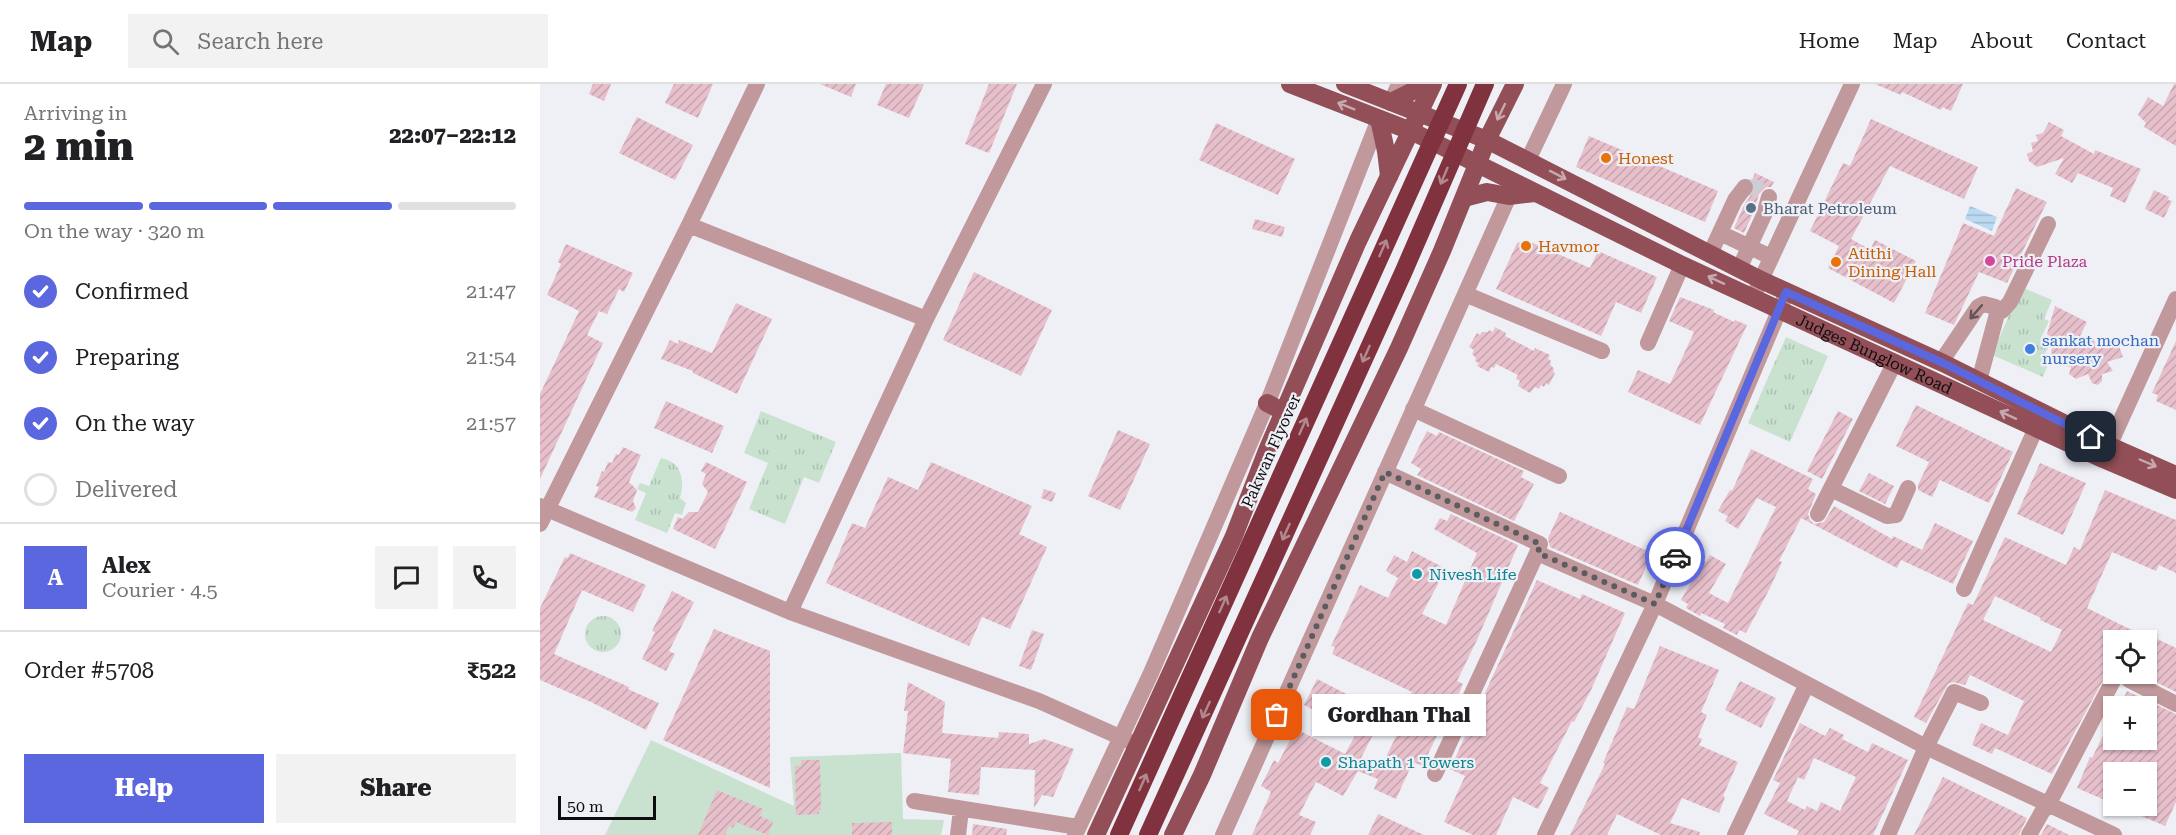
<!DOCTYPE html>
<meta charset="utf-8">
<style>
body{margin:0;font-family:"Roboto Serif",serif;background:#f2f2f2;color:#202124;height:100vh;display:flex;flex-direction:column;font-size:22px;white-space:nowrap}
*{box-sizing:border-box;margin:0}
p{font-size:20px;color:#757577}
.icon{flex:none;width:33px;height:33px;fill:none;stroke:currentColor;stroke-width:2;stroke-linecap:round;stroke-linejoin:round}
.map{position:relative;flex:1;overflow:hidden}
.drawer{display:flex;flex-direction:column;background:#fff;width:540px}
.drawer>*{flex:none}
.controls{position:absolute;left:1563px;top:546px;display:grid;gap:12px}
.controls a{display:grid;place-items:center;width:54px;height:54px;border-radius:0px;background:#fff;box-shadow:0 2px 4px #0004;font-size:30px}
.scale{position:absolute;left:18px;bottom:15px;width:98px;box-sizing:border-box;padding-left:6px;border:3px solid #0d0d0f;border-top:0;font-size:16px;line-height:21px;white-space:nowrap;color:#0d0d0f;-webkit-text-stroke:4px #eff0f6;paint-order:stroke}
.pin{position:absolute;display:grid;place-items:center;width:51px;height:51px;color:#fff;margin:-26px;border-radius:12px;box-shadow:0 3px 9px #0006}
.courier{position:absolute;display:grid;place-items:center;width:60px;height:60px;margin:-30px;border:4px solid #5b67de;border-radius:50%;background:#fff;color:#222;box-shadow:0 2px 8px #0007}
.bubble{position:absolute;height:42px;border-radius:0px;background:#fff;box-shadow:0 2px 4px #0004;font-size:20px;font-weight:800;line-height:42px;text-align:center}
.head em{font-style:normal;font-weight:800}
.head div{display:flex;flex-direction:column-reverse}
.head{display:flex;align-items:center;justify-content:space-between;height:102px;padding:0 24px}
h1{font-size:39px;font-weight:800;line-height:45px}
.bar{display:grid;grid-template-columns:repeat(4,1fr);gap:9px 6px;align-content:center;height:72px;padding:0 24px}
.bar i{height:8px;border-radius:4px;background:#e0e0e0}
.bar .selected{background:#5b67de}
.bar p{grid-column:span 4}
.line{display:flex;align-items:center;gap:15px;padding:0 24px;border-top:2px solid #e0e0e0}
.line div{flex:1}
.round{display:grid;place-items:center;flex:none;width:63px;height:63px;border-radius:0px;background:#f2f2f2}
ol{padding:0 24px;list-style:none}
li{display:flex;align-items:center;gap:18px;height:66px}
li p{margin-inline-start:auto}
li .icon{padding:6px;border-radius:50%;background:#5b67de;color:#fff;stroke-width:4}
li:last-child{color:#757577}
li i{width:33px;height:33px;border:3px solid #e0e0e0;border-radius:50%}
.button{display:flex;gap:12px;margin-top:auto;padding:12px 24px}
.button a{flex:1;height:69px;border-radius:0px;background:#5b67de;color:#fff;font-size:24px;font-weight:800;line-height:69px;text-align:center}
.button a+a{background:#f2f2f2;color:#202124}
header{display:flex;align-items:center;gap:36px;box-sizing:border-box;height:84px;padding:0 30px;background:#fff;border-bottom:2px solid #e0e0e0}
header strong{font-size:28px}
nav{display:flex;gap:33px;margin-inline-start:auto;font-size:21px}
.search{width:420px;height:54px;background:#f2f2f2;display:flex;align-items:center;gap:15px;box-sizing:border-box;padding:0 21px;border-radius:0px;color:#757577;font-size:22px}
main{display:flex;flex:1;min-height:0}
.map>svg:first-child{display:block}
.grass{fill:url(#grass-tufts)}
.pitch{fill:#c8e2cf}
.water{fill:url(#water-rules)}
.building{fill:url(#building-hatch);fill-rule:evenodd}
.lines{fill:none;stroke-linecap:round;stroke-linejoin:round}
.minor-tunnel{stroke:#cdced3;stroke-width:16;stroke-dasharray:16 8;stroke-linecap:butt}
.minor{stroke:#c1999c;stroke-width:16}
.major{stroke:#934f57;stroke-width:18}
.highway-bridge{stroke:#80333f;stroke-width:18}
.oneway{stroke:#c6a8ae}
.oneway2{stroke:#b28891}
.oneway3{stroke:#675356}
.done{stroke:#5c5c60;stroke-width:6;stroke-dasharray:0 10.8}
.route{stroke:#5b67de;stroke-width:8}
.food-dot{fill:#e8710a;stroke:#eff0f6;stroke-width:2}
.service-dot{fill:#5c6f8a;stroke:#eff0f6;stroke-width:2}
.hotel-dot{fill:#d1479c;stroke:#eff0f6;stroke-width:2}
.shop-dot{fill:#3f7fe0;stroke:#eff0f6;stroke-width:2}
.culture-dot{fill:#0f9aa8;stroke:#eff0f6;stroke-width:2}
.labels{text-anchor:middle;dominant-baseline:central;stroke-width:4.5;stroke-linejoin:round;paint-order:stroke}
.food-label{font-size:16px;fill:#c56008;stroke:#eff0f6;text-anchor:start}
.service-label{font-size:16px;fill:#4e5e75;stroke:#eff0f6;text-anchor:start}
.hotel-label{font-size:16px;fill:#b23c85;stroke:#eff0f6;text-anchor:start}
.shop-label{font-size:16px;fill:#366cbe;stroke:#eff0f6;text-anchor:start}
.street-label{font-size:16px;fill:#0d0d0f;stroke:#eff0f6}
.culture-label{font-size:16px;fill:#0d838f;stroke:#eff0f6;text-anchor:start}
</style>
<header>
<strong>Map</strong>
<div class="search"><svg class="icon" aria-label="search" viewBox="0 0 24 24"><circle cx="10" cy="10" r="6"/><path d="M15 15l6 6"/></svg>Search here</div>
<nav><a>Home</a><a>Map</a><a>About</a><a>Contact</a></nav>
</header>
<main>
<section class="drawer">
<div class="head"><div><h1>2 min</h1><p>Arriving in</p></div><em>22:07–22:12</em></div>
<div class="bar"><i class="selected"></i><i class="selected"></i><i class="selected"></i><i></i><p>On the way · 320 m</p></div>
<ol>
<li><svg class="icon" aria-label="check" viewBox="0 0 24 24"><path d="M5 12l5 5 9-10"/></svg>Confirmed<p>21:47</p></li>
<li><svg class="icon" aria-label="check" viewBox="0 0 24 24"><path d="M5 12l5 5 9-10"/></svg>Preparing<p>21:54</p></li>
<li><svg class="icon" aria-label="check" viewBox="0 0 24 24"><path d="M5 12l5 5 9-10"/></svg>On the way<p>21:57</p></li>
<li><i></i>Delivered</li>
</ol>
<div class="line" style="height:108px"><b class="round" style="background:#5b67de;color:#fff">A</b><div><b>Alex</b><p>Courier · 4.5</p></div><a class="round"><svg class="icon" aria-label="chat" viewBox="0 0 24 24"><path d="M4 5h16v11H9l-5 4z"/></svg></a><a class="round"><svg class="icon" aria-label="phone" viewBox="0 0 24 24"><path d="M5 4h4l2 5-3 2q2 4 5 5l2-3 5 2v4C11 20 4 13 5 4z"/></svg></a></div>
<div class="line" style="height:78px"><div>Order #5708</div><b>₹522</b></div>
<div class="button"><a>Help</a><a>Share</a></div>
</section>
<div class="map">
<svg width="1636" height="751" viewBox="0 0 1636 751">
<defs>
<pattern id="grass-tufts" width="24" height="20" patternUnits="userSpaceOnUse" patternTransform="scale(1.5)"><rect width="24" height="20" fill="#c8e2cf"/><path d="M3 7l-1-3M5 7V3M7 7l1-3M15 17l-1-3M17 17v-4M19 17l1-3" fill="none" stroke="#abc1b1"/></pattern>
<pattern id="water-rules" width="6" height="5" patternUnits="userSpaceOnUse" patternTransform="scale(1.5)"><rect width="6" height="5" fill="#bbdaf2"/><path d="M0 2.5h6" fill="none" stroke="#a0bace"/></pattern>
<pattern id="building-hatch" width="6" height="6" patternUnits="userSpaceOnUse" patternTransform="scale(1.5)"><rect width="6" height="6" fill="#e7c0cc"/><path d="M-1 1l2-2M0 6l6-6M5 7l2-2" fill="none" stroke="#c5a4ae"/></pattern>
</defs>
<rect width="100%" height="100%" fill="#eff0f6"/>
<path class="grass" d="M1481,203L1512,216L1504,235L1509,237L1500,256L1510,260L1504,272L1510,275L1503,293L1452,271Z
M1246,253L1288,272L1250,358L1208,339Z
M221,327L296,358L279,399L264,393L245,440L209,425L228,379L204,369Z
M121,374C142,378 145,396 140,414L146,419L142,431L135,429L127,449L95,436L106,409L97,405L100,399L109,402Z
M45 550a18 18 0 1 1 36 0a18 18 0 1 1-36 0Z"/>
<path class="pitch" d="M111,656L254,722L250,673L361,669L363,735L404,736L401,751H65Z"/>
<path class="water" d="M1430,122L1457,133L1452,147L1425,135Z"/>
<path class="building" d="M53,0H71L64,17L49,10Z
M134,0H173L158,34L125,19Z
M280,0H316L311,13Z
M346,0H384L369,34L337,21Z
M449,0H477L449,69L425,60Z
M1335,0H1423L1411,27L1402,23L1401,26L1362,8L1361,11Z
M1634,0H1636V62L1604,43L1606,39L1598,31L1608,13L1623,22Z
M97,33L153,61L135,96L79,69Z
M1331,35L1438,83L1424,115L1350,82L1311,155L1329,165L1331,164L1335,156L1376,177L1354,219L1288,184L1299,162L1270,147L1303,79L1310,82Z
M1509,38L1524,46L1521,52L1554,70L1555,66L1601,85L1585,119L1570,112L1573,104L1538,89L1532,99L1515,90L1524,74L1497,83L1489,77L1487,70L1493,67L1491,59L1498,57L1496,51L1503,49Z
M676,39L755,75L738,111L659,76Z
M1049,52L1178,107L1165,138L1036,83Z
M1215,89L1234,98L1231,103H1226L1219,110L1214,127L1204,149L1194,144L1204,121L1215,105L1212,96Z
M1476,104L1507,118L1467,199L1439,188L1414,241L1385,229L1423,139L1454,152Z
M1614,106L1629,113L1628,116L1632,117L1624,134L1605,125Z
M715,135L745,143L742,153L712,145Z
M986,156L1050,184L1058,167L1117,193L1101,229L1076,218L1061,252L956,205L977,159Z
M26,160L93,189L84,208L79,205L67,230L59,227L47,251L63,259L0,395V310L39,227L7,211L21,180L18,178Z
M434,188L512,226L481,292L403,256Z
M1140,213L1174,226L1173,228L1192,237L1194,238L1195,236L1207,241L1160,341L1088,308L1098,286L1130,300L1154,248L1129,237Z
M196,219L232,235L197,310L153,289V287L121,275L130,256L138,260L139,256L172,269Z
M1515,222L1547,238L1540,252L1553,253L1557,265L1577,257L1583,273L1567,278L1573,287L1562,290V297L1558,301L1552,299L1548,290L1536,295L1529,290L1531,283L1513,280L1511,266L1516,258L1507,250Z
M955,243L966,249L965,252L994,267L995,264L1010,271L1008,275L1011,277L1010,280L1014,285L1013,288L1015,289L1009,301L1006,299L1004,303L1001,301L999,305L995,303L990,309L978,302L980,297L976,295L978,291L956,280L954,284L951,283L949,288L937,282L939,279L935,277L936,274L932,270L934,266L929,263L937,249L940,251L942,248H948L949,246L953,248Z
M1636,257V326L1616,317L1618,311L1612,309Z
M126,317L184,342L172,369L114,344Z
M1376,321L1473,368L1449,419L1400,396L1392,413L1378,406V401L1389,378L1356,362Z
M1298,327L1313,335L1282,395L1267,387Z
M578,346L610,360L580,426L548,412Z
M887,347L897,352L899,348L984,387L981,393L994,400L974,437L877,391L881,385L871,379Z
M83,363L101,371L89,398L97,406L93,417L96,424L92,428L54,413L59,403L56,402L62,387L64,388L68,378L72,379L76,370L79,371Z
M1211,365L1273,395L1268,405L1276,410L1268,430L1270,436L1274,440L1284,438L1294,422L1352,455L1353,452L1382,466L1395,439L1433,457L1413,500L1361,476L1357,484L1261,434L1239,477L1242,478L1230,504L1206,549L1199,546L1197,551L1183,544L1185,540L1161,529L1160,532L1146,524L1148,520L1141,516L1152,497L1147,495L1159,474L1166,478L1170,471L1186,480L1169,509L1188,519L1236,423L1217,414L1198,445L1185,437L1188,432L1178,427L1190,406L1192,407Z
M166,378L207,398L175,465L133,445L138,433L142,435L149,428H158L168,408L162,400L166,390L161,387Z
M391,378L492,422L479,450L507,463L470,545L442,533L429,562L286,499L312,439L325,444L348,393L378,406Z
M1500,379L1546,399L1523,451L1477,430Z
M1329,389L1354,402L1345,420L1319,407Z
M504,405L516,409L512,418L501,414Z
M1565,406L1636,436V489L1619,481L1616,487L1572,468L1547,524L1610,555L1611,552L1636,564V608L1606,593V556H1574V574L1569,585L1512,690L1455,664L1452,670L1432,661L1441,639L1468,651L1484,617L1430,591L1425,601L1413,598L1408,600L1386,639L1374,633L1428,519L1433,521L1465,453L1526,481L1534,463L1540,466ZM1455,512L1501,534L1500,536L1522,546L1511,568L1443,536Z
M1020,428L1112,469L1098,501L1010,463L1008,454Z
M911,430L978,461L937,556L917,597L923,600L903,647L900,646L882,682L873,678L856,715L834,705L838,695L818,687L803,712L776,698L759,731L776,738L770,751H712L731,708L721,702L734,676L738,679L756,645L805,670L817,648L764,621L777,595L844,629L820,676L839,685L842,681L866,632L862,630L872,608L792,570L795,563L791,562L820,501L848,514L858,494L846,487L854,471L867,478L872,467L906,485L882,530L906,541L937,469L894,445L900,434L907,437Z
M30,469L106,501L93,528L42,506L14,570L89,603L88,605L119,619L106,646L51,618L0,596V524L25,473L28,474Z
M997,496L1040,515L1042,510L1085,529L1051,606L1034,638L1032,637L1000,699L1009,704L998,725L973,713L956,751H933L904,738L925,692L910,685Z
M132,507L154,518L129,567L135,570L126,587L102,575L115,548L112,547Z
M174,545L230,567V704L123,656Z
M492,546L504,550L491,586L479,582Z
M1120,562L1179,586L1161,628L1167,631L1158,653L1162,655L1159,661L1198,678L1183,712L1185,713L1179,729L1142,714L1130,739L1160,748L1159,751H1121L1077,730L1067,751H1030L1065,680L1063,679L1087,623L1094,625Z
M1200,597L1236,614L1221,644L1185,626Z
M368,598L405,618L402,649L458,654L459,648L489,650V660L504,655L534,665L513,713L502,711L494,724L495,686L441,683L439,711L408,708L411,675L363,669L368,627H364Z
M1587,607L1636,630V718L1625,742L1578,722H1606V688H1574V720L1537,704L1550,673L1552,674L1574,629V656H1606V622H1580Z
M1260,639L1285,652L1290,644L1304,651L1302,655L1328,668L1332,659L1368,676L1333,751H1257L1259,747L1224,730L1240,699L1233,696ZM1274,674L1316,693L1300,727L1281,718L1277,727L1267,722L1265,726L1247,717L1258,693L1264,696Z
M261,676H280L281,726H279V730L256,731L255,682H261Z
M1403,693L1487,734L1479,751H1374Z
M177,706L223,725L220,732L233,738L228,751L196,738L193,744L189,742L185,751H158Z
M838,730L884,751H828Z
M352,738V751H312V739Z
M433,740L467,745L466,751H432Z
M1507,740L1529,751H1501Z"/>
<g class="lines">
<path class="minor-tunnel" d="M1205,103L1217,104L1229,113"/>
<path class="minor" d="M851,18L859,0
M988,76L1024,0
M149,141L386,235
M1180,149L1231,173
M1170,170L1195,116L1205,103
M1199,185L1224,131L1229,113
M925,210L1062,267
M1213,213L1312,0
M1457,226L1462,227L1470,218L1508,140
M1108,259L1142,181
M1401,278L1438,223L1444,220L1455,223L1457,230L1439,297
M873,325L1019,392
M1564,373L1636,215
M845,388L1000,460L997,469
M1291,405L1347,432L1356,431L1368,404
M0,422L250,528L386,235L504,0
M1278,430L1355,278
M0,440L149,141L217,0
M1424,505L1496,344
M250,528L499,617L591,658
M1589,596L1636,620
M895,690L997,469L1115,520L1386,663L1574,751
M374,717L538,743
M418,751L421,726
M535,751L611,589L729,315L839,35
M683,751L969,112
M1005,751L1115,520L1247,208
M1195,751L1266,602
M1348,751L1386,663L1414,608L1441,619
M1489,751L1502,728L1508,721L1575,593"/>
<g class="major">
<path id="s1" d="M750,0L871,47L1142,181L1563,375L1636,406"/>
<path d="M805,0L947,56L1221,196L1403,279L1570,362L1636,391"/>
<path d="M851,18L887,0"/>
<path d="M839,35L846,67L849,92"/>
<path d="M924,114L947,108L969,112L995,109"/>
<path d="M727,319L744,328"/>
<path d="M556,751L694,452L728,364L818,157L893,0"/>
<path d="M633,751L662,691L720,554L859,264L902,167L947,56L975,0"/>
</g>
<path class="highway-bridge" d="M579,751L918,0
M608,751L863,189L945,0"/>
</g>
<defs><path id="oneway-shaft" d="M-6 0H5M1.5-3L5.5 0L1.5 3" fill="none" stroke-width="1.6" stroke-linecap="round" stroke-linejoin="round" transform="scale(1.5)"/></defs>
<g class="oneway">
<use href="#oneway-shaft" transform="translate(806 22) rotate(-158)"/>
<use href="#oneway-shaft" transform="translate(961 28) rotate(116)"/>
<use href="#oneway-shaft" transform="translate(1018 91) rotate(27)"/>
<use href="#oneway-shaft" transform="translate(1176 196) rotate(-155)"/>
<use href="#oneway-shaft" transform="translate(1468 331) rotate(-155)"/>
<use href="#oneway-shaft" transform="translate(1608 379) rotate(23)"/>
</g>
<g class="oneway2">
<use href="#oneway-shaft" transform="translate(904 92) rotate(113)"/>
<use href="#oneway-shaft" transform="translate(843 164) rotate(-66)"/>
<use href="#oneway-shaft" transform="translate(826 270) rotate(114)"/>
<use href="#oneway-shaft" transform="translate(763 342) rotate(-66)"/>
<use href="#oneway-shaft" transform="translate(746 448) rotate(114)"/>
<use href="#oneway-shaft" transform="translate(683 520) rotate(-66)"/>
<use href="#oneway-shaft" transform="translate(666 626) rotate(115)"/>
<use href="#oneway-shaft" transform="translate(603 698) rotate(-66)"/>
</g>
<use class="oneway3" href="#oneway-shaft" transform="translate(1436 228) rotate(131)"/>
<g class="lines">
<path class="done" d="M737,631L845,388L1000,460L998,469L1115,520L1135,473"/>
<path class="route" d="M1135,473L1246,208L1403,279L1551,353"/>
</g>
<g class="food-dot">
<circle cx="1066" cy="74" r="6"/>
<circle cx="986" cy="162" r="6"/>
<circle cx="1296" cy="178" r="6"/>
</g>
<circle class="service-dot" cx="1211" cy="124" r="6"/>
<circle class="hotel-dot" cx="1450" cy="177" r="6"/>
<circle class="shop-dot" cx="1490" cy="265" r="6"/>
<g class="culture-dot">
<circle cx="877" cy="490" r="6"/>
<circle cx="786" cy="678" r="6"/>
</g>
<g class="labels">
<g class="food-label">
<text x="1078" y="74">Honest</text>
<text x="998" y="162">Havmor</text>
<text x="1308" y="169">Atithi<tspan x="1308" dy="18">Dining Hall</tspan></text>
</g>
<g class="service-label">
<text x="1223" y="124">Bharat Petroleum</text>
</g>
<g class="hotel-label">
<text x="1462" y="177">Pride Plaza</text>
</g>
<g class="shop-label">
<text x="1502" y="256">sankat mochan<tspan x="1502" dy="18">nursery</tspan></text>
</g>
<g class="street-label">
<text stroke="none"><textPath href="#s1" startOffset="644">Judges Bunglow Road</textPath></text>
<text transform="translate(731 367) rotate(-66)">Pakwan Flyover</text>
</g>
<g class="culture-label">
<text x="889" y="490">Nivesh Life</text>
<text x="798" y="678">Shapath 1 Towers</text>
</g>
</g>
</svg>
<div class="controls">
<a><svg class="icon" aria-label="locate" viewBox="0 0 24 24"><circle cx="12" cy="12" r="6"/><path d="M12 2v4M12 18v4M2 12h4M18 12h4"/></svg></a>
<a>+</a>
<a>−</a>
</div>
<div class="scale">50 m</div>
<div class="pin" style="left:737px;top:631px;background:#ea580c"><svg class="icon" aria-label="bag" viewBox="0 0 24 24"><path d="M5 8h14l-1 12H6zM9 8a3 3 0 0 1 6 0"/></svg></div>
<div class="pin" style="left:1551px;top:353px;background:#1f2937"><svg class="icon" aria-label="home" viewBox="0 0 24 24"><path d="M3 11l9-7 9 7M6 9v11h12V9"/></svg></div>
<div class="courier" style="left:1135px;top:473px"><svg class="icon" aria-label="car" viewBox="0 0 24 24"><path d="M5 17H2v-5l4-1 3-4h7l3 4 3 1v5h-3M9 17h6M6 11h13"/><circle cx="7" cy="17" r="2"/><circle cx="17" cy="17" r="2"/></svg></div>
<div class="bubble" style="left:772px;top:610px;width:174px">Gordhan Thal</div>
</div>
</main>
